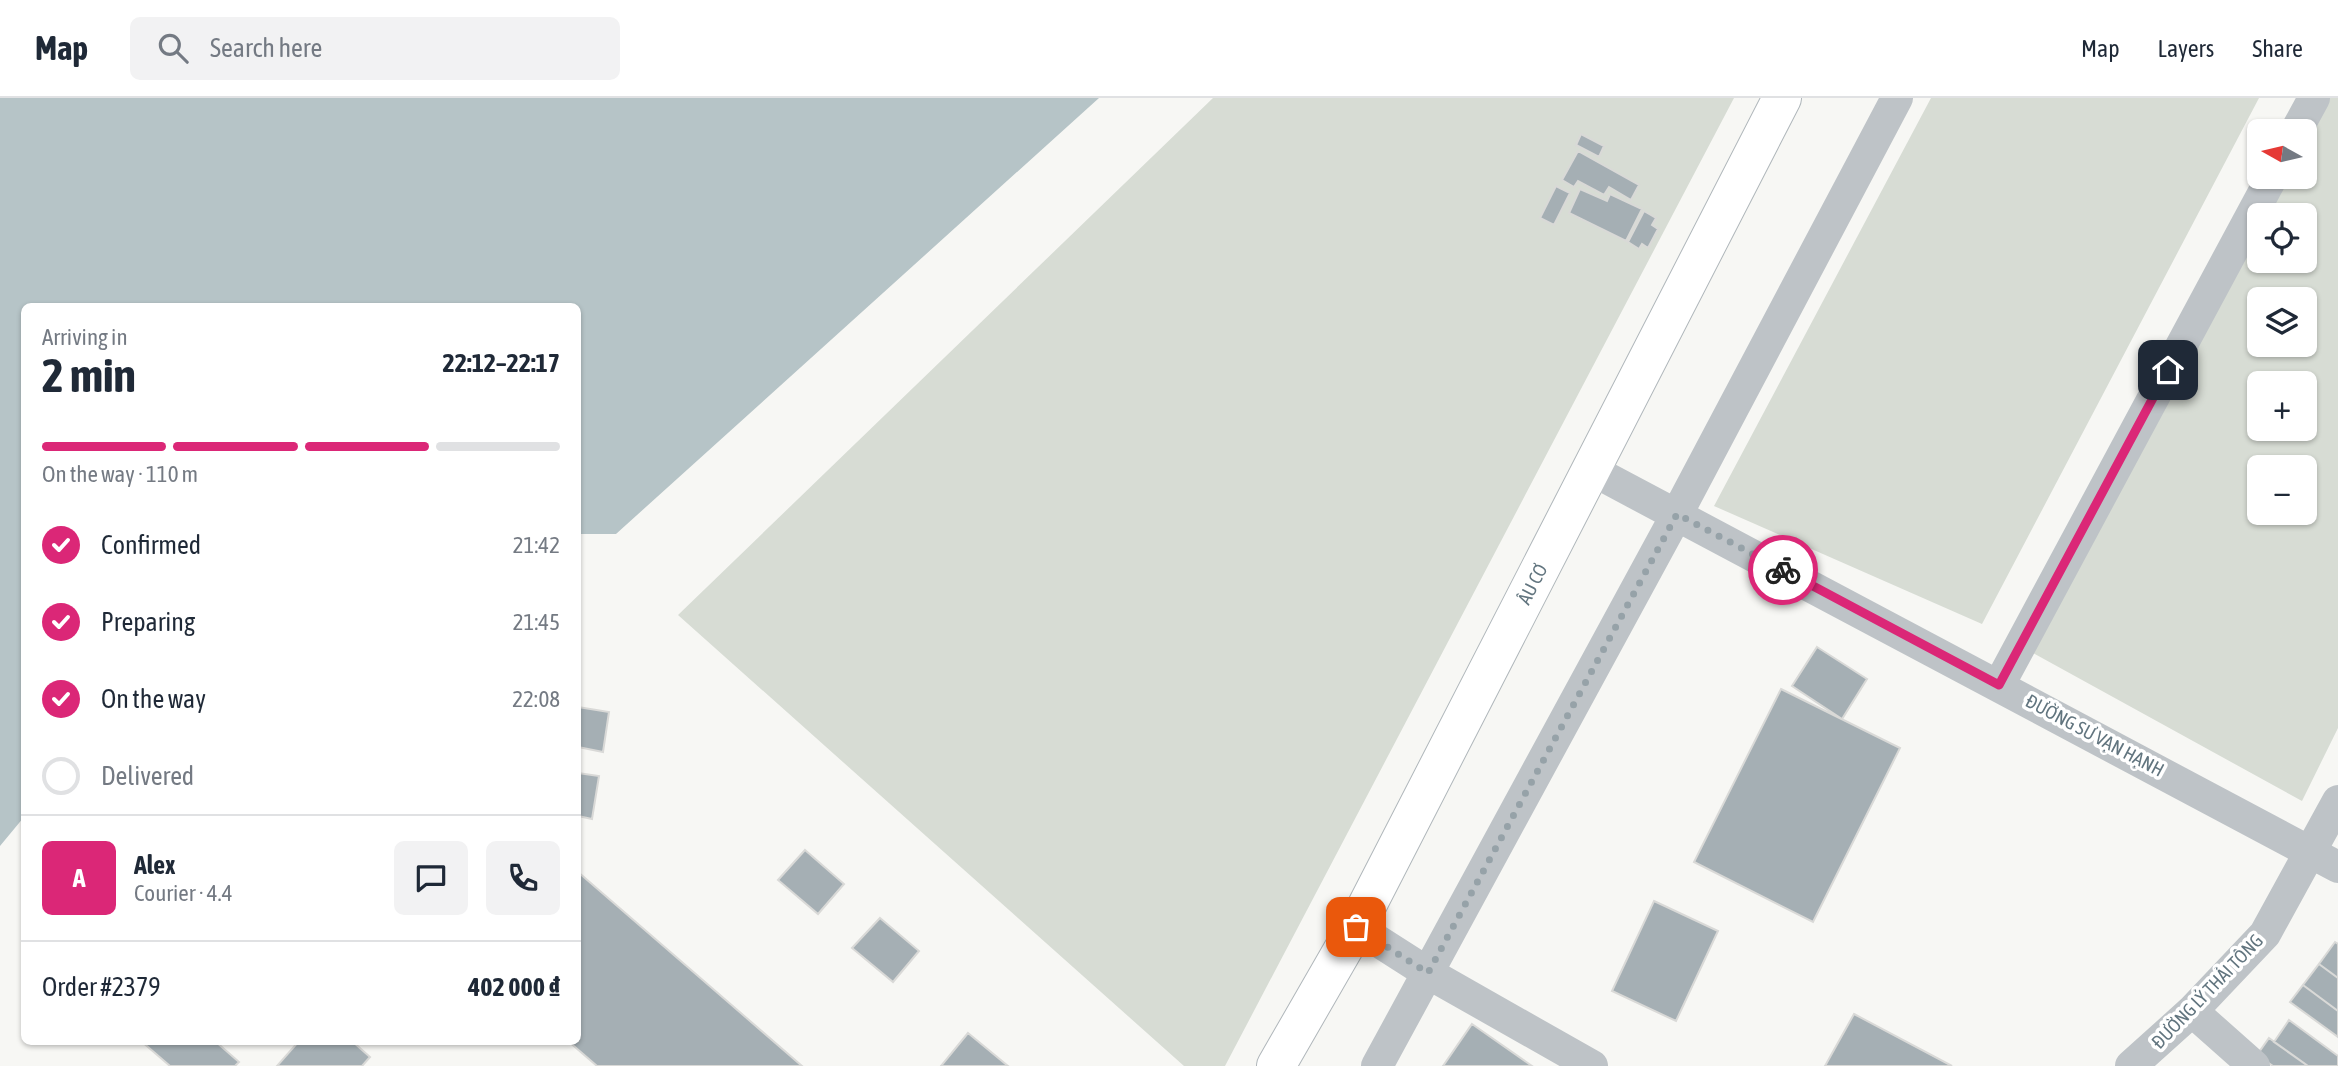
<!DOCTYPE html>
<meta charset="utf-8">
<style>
body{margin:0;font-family:"Asap Condensed",sans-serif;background:#f2f2f3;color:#1f2937;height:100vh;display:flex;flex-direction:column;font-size:26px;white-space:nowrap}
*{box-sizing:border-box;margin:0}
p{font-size:23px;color:#747a83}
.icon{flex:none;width:38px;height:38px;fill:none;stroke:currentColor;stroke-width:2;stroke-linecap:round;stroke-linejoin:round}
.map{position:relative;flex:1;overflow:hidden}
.details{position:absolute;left:21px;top:205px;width:560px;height:742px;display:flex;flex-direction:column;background:#fff;border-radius:10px;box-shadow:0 2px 5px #0004}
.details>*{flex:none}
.needle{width:46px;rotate:278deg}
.fabs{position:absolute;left:2247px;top:21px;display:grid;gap:14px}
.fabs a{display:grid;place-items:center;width:70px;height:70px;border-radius:10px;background:#fff;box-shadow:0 2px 5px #0004;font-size:35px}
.pin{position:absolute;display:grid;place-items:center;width:60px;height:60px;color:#fff;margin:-30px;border-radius:14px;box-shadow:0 4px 10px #0006}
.courier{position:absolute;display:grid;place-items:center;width:70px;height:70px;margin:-35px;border:5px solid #db2777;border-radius:50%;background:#fff;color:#222;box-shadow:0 2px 9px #0007}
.headline em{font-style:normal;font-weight:700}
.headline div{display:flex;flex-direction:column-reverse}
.headline{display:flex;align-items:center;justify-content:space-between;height:119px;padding:0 21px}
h1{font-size:46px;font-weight:700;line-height:52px}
.bar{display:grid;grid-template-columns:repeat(4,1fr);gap:10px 7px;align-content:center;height:84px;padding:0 21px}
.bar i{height:9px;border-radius:5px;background:#e0e1e3}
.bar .active{background:#db2777}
.bar p{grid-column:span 4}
.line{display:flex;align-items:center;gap:18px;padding:0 21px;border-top:2px solid #e0e1e3}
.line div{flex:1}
.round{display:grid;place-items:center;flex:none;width:74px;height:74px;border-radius:10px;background:#f2f2f3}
ol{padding:0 21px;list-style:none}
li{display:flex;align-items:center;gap:21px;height:77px}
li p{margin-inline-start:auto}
li .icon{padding:7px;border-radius:50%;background:#db2777;color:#fff;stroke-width:4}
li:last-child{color:#747a83}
li i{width:38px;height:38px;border:4px solid #e0e1e3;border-radius:50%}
header{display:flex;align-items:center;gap:42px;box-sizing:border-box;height:98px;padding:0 35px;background:#fff;border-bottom:2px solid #e0e1e3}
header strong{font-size:33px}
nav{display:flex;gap:38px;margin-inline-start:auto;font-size:24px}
.search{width:490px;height:63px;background:#f2f2f3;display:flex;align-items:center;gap:18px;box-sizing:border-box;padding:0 24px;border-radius:10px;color:#747a83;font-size:26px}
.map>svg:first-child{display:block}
.green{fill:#d7dcd4;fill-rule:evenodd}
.water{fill:#b6c4c7}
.building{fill:#a5afb4;stroke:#d9d9d7;stroke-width:2}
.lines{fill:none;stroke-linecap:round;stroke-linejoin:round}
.secondary-casing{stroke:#b0b7bb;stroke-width:40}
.minor{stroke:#bec3c7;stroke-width:32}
.secondary{stroke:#fff;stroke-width:38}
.done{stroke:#96a2a8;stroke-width:7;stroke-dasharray:0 12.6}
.route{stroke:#db2777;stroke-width:9}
.labels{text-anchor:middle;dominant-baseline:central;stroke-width:7;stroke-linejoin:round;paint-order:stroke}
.street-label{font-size:19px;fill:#62757f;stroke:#fff}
</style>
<header>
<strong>Map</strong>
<div class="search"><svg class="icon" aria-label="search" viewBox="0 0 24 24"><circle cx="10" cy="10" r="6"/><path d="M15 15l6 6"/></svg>Search here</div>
<nav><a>Map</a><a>Layers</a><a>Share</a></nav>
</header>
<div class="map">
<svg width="2338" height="968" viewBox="0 0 2338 968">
<rect width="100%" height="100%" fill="#f7f7f4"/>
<path class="green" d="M1213,0H1734L1225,968H1184L678,517Z
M1931,0H2259L1982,526L1714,408Z
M2327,0H2338V630L2302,703L2033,555L2259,127V163H2305V117H2265L2285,79H2305V41ZM2259,201H2305V247H2259ZM2259,285H2305V331H2259ZM2259,369H2305V415H2259Z"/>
<path class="water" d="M0,0H1099L616,436H578V208H24V719L0,748Z"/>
<path class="building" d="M1581,36L1604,48L1599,59L1576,47Z
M1578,53L1639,87L1631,102L1609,89L1604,97L1578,83L1574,89L1562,82Z
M1556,88L1570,95L1554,127L1540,120Z
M1580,91L1607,103L1610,96L1642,111L1626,143L1569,115Z
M1644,113L1656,120L1652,127L1658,131L1648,150L1642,146L1639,151L1628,144Z
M1817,549L1867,581L1842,621L1792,588Z
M1781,591L1900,650L1813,824L1694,764Z
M578,609L609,614L603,654L578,649Z
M578,675L599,678L592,721L578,718Z
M805,752L844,786L818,816L778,782Z
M578,774L802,968H597L568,943H578Z
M1654,803L1718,833L1676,923L1612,893Z
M880,820L919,853L893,884L852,850Z
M2335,844L2338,846V880L2319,866Z
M2319,866L2338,880V913L2303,887Z
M2303,887L2338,913V939L2290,904Z
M1854,916L1952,968H1825Z
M2289,922L2338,958V968H2308L2274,944Z
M1472,926L1532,968H1443Z
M968,935L1008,968H941Z
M2269,940L2308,968H2273L2257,957Z
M141,943H215L239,964L235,968H170Z
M299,943H352L370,959L362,968H277Z"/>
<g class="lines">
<g class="secondary-casing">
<g id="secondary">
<path id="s1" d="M1276,968L1356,829L1782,0"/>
</g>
</g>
<path class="minor" d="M2296,33L2314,0
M1590,371L2338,769
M1999,587L2272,79
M1356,829L1428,875L1592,968
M2192,913L2254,968
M1377,968L1677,416L1897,0
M2131,968L2192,913L2265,836L2338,703"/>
<use href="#secondary" class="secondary"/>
</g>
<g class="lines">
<path class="done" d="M1356,829L1428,875L1677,416L1783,472"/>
<path class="route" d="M1783,472L1999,587L2168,272"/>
</g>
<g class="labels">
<g class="street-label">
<text stroke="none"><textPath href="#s1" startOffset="546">ÂU CƠ</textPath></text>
<text transform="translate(2095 637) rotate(28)">ĐƯỜNG SƯ VẠN HẠNH</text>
<text transform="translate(2207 893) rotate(-46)">ĐƯỜNG LÝ THÁI TÔNG</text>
</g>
</g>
</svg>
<div class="fabs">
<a><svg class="needle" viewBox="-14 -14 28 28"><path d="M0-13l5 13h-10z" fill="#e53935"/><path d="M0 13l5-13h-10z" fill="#747a83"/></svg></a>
<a><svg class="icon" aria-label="locate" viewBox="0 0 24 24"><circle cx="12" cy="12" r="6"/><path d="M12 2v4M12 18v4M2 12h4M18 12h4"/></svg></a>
<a><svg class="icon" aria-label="layers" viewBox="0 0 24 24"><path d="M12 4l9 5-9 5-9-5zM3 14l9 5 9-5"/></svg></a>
<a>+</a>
<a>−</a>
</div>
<div class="pin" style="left:1356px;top:829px;background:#ea580c"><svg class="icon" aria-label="bag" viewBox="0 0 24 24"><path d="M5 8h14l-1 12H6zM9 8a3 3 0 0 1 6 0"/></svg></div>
<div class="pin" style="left:2168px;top:272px;background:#1f2937"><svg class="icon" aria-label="home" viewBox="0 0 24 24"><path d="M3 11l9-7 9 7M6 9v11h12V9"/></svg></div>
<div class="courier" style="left:1783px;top:472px"><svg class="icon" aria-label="bike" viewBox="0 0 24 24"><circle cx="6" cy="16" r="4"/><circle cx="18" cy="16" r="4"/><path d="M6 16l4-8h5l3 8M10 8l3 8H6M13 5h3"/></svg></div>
<section class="details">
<div class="headline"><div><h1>2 min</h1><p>Arriving in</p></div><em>22:12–22:17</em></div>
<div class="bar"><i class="active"></i><i class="active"></i><i class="active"></i><i></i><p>On the way · 110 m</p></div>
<ol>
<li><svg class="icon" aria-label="check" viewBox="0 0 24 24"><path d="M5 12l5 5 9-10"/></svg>Confirmed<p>21:42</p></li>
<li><svg class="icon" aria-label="check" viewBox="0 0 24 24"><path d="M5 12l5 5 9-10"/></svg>Preparing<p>21:45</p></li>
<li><svg class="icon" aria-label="check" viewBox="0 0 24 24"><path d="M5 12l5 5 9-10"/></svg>On the way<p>22:08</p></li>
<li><i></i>Delivered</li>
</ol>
<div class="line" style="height:126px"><b class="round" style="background:#db2777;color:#fff">A</b><div><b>Alex</b><p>Courier · 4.4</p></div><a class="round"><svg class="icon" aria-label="chat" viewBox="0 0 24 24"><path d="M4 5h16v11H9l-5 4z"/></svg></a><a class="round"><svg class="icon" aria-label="phone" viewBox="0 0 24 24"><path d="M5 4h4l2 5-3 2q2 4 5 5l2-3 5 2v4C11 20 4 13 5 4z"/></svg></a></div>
<div class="line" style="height:91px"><div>Order #2379</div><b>402 000 ₫</b></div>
</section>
</div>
